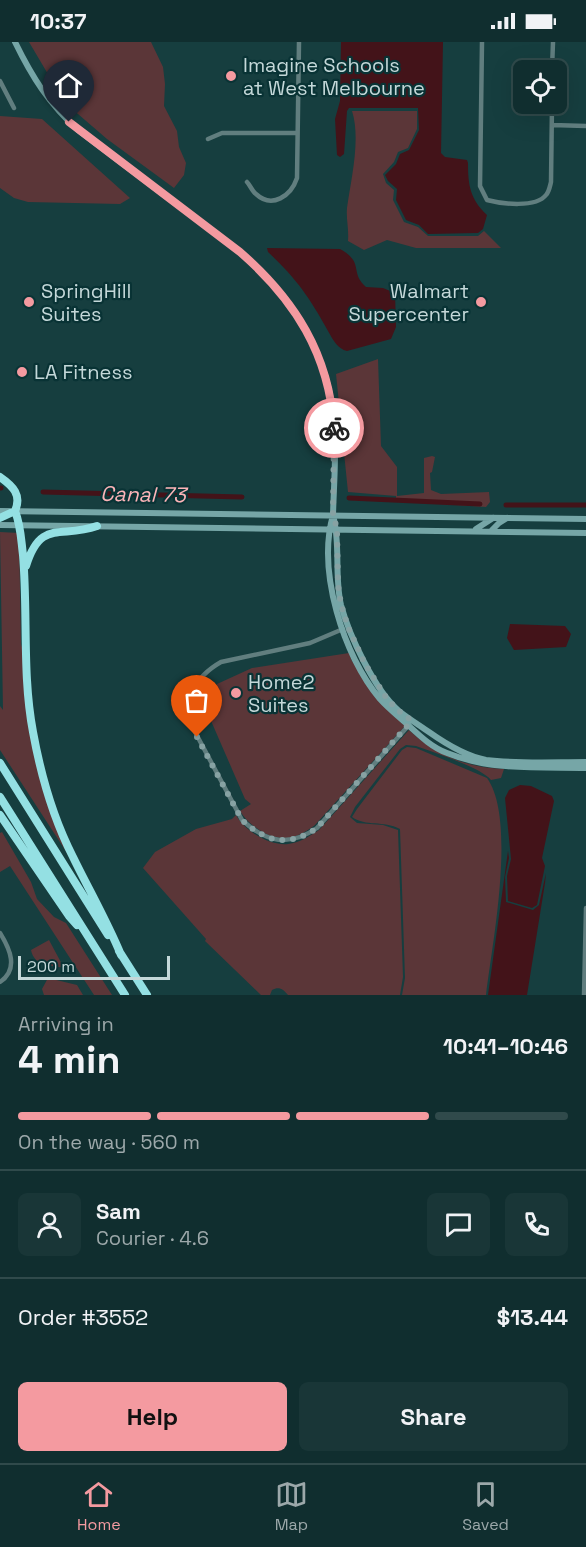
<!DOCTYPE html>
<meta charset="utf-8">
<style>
body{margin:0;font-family:"Space Grotesk",sans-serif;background:#193637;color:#f1f3f6;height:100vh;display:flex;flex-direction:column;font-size:22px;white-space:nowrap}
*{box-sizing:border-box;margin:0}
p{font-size:20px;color:#9ca8aa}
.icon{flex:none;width:33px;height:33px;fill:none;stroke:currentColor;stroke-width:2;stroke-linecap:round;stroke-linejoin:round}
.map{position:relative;height:953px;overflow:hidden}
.panel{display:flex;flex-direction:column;background:#102e2f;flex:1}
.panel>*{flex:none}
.buttons{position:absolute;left:513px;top:18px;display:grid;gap:12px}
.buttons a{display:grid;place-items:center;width:54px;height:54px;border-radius:9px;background:#102e2f;box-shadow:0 6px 24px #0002,0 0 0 2px #304a4b;font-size:30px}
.scale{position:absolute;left:18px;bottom:15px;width:152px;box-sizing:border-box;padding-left:6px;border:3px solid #c4d8d9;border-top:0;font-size:16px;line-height:21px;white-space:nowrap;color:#c4d8d9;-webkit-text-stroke:4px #093335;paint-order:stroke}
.pin{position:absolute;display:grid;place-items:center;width:51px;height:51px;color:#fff;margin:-62px -26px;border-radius:50% 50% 50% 0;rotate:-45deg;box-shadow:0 0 6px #0007}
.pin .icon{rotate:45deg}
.courier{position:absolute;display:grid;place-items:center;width:60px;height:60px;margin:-30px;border:4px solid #f49aa0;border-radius:50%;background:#fff;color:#222;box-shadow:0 2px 8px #0007}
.head em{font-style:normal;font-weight:700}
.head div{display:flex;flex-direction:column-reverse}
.head{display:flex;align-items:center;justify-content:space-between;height:102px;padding:0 18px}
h1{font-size:39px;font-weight:700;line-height:45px}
.bar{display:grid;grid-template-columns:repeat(4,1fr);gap:9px 6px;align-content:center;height:72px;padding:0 18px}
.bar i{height:8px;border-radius:4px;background:#304a4b}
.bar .current{background:#f49aa0}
.bar p{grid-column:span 4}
.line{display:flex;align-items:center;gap:15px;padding:0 18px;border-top:2px solid #304a4b}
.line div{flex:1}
.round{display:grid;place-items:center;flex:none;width:63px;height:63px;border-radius:9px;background:#193637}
.cta{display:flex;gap:12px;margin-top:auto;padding:12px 18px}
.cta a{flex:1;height:69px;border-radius:9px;background:#f49aa0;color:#111;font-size:24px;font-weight:700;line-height:69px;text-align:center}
.cta a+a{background:#193637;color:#f1f3f6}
.status{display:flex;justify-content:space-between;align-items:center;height:42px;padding:0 30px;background:#102e2f;direction:ltr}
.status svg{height:16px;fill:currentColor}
.tabs{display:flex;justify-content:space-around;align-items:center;height:84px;border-top:2px solid #304a4b;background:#102e2f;font-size:16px;color:#9ca8aa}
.tabs a{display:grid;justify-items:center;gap:3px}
.tabs .current{color:#f49aa0}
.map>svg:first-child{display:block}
.green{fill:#5b3638}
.water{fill:#431319}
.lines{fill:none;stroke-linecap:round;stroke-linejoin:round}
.canal{stroke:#431319;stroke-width:5}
.street{stroke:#617e7f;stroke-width:4.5}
.secondary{stroke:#76a6a7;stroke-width:6}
.highway{stroke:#94e0e3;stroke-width:8}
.done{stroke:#87a2a3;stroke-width:6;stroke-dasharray:0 10.8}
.route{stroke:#f49aa0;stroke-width:8}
.poi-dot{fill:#f49aa0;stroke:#093335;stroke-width:2}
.labels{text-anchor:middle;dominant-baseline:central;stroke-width:4.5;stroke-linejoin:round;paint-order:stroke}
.poi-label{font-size:20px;fill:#c4d8d9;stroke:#093335;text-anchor:start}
.water-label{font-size:21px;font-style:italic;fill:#fcb4b8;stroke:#093335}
</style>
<div class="status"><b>10:37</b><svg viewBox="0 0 49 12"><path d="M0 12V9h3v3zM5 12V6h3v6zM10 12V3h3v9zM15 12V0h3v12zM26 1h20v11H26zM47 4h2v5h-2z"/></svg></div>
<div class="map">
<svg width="586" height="953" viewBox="0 0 586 953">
<rect width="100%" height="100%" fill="#163e3f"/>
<path class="green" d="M29,0H151L163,25L165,42L164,64L177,89L179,105L186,121L184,133L174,146L107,97L71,66L55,44Z
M352,69H417V87L408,106L398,110L394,120L383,132L386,141L394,148L393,158L404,180L418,185L428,194H478L484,189L501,206H416L387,198L364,208L348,199C349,187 346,177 347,166C351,137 361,97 352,69Z
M0,74L42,77L130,156L120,162L28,160L14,156L0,146Z
M378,317L381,404L397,425V454L424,451V416L432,414L435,415L432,430L430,431L431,448L441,452L489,450L490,460L486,465L396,459V454L348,450L336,332Z
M0,490L19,491L21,602L25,616L30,683L69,814L0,708V664L3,668Z
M349,611L352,619L405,684L315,783C307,789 299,794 289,796C271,799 249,784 240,769L251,762L245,757L205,665L217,642L252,626Z
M409,688C435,713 468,726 504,727L501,736L491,738C482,726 433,710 416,704L406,703L400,707L355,765L350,775L357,781L383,783L398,788L403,935L400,953H288C283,947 279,944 272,948L270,953H261L205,899L206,897L143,826L155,810L196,787L232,777L236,773C245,789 269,804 288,802C299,801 310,794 319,788Z
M407,705L416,706L487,736C517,778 492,902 486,953H402L405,936L400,787C383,778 366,785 352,775L357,767L402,708Z
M2,790L31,840L37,857L54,875L66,881L112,953H94L10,824L0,830V791Z
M49,898L64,926C50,923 34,924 31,908Z
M48,936L77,943L83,953H44L42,947Z"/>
<path class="water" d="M341,0H443L441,111L445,115L467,118L468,121C468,143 470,157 487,173L483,187L478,191L428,192L419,183L406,178L396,158L397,147L388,139L385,133L396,122L400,112L409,108L419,88L418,66H349L347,69L344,112L340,115L337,113L335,77L340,59Z
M267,206L340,207C365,221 349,230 366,245L383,246L395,251L396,285L391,297L347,309C338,307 333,298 328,289C310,256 296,236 268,210Z
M510,582L565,584L571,592L566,605L514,608L507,596Z
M520,743L531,744L552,754L554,759L542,816L545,824L537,863L532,866L508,859L507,834L511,817L505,756L509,748Z
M508,809L509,816L505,835L506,860L533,868L539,863L546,831L545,841L527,953H488Z"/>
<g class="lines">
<path class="canal" d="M0,446H1
M43,450L242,455
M349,456L480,462
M506,463H586"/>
<path class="street" d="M482,0L480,144L487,158C502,162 536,166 546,153C549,150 550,144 551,140L552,62
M552,28L553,0
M0,39L14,66
M552,83L586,84
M208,97L222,91H297
M247,140C250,143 252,149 256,152C272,167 291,154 297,136L299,0
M343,587L310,601L221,620C193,636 185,657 194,688L242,778C267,801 289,805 317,786L409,683
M0,891C10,907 19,927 0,940
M584,953L586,866"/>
<path class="secondary" d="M15,0C32,35 49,62 78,88L240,210C289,253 326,306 333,372C337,405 334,439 333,473C341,502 334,533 341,563C349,593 375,649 399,669C409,677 419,683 429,690C446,702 465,714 486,718C518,722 553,720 586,720
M0,469L586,477
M333,473C317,529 343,613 380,657C388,666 398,674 407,682C419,693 431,705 447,711C491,729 539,725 586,726
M0,483L586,491
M476,487L493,476
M492,488L499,481L507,476"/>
<path class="highway" d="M0,435C13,444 22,453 15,469C21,484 21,498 23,513C28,572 22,632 33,690C41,734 53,776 73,815C89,848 107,879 121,913
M0,476L15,469
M26,524C41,476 61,497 97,484
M0,721L108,893
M0,755L125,953
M0,773L69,874L77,883
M119,909L147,953"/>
</g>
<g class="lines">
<path class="done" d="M197,695L242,778C267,801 289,805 317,786L408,683L411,678L399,669L387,657L365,622L348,585L341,562L338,543L337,487L333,472L334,386"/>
<path class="route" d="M69,80L240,210C295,258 329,312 334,386"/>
</g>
<g class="poi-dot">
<circle cx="231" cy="34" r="6"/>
<circle cx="29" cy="260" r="6"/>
<circle cx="481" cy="260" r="6"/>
<circle cx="22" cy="330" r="6"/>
<circle cx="236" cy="651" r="6"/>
</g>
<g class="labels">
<g class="poi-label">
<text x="243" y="23">Imagine Schools<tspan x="243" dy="23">at West Melbourne</tspan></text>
<text x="41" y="249">SpringHill<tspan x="41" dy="23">Suites</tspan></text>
<text x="469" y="249" text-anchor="end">Walmart<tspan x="469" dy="23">Supercenter</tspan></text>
<text x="34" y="330">LA Fitness</text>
<text x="248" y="640">Home2<tspan x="248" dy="23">Suites</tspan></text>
</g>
<g class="water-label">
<text transform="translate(143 452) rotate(1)">Canal 73</text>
</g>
</g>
</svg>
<div class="buttons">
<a><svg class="icon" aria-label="locate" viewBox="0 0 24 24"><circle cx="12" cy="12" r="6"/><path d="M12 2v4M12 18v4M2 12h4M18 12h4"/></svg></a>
</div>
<div class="scale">200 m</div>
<div class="pin" style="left:197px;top:695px;background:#ea580c"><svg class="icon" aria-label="bag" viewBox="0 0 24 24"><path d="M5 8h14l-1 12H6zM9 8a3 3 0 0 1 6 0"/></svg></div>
<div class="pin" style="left:69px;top:80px;background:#1f2937"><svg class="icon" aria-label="home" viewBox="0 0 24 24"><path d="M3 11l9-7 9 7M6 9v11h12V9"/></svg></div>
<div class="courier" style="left:334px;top:386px"><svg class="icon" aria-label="bike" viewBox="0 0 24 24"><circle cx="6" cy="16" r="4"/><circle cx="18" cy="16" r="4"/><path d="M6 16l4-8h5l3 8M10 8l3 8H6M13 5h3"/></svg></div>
</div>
<section class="panel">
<div class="head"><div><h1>4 min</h1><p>Arriving in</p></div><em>10:41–10:46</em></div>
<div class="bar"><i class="current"></i><i class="current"></i><i class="current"></i><i></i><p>On the way · 560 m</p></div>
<div class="line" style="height:108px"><a class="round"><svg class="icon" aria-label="person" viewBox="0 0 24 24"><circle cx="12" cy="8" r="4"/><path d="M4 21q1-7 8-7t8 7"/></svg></a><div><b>Sam</b><p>Courier · 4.6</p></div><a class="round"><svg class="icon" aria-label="chat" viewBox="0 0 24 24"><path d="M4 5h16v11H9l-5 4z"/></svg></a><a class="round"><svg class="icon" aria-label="phone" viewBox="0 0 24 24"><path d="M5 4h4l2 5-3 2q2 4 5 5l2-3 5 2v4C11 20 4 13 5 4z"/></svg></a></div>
<div class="line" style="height:78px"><div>Order #3552</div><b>$13.44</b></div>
<div class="cta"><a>Help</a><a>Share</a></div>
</section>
<nav class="tabs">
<a class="current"><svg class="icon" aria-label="home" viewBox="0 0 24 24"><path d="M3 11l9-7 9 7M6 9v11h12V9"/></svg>Home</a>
<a><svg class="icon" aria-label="map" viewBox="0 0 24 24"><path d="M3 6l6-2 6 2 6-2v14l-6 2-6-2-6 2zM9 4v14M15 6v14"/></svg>Map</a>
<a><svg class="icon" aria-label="saved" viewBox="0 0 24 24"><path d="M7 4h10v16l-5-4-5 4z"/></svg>Saved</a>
</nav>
